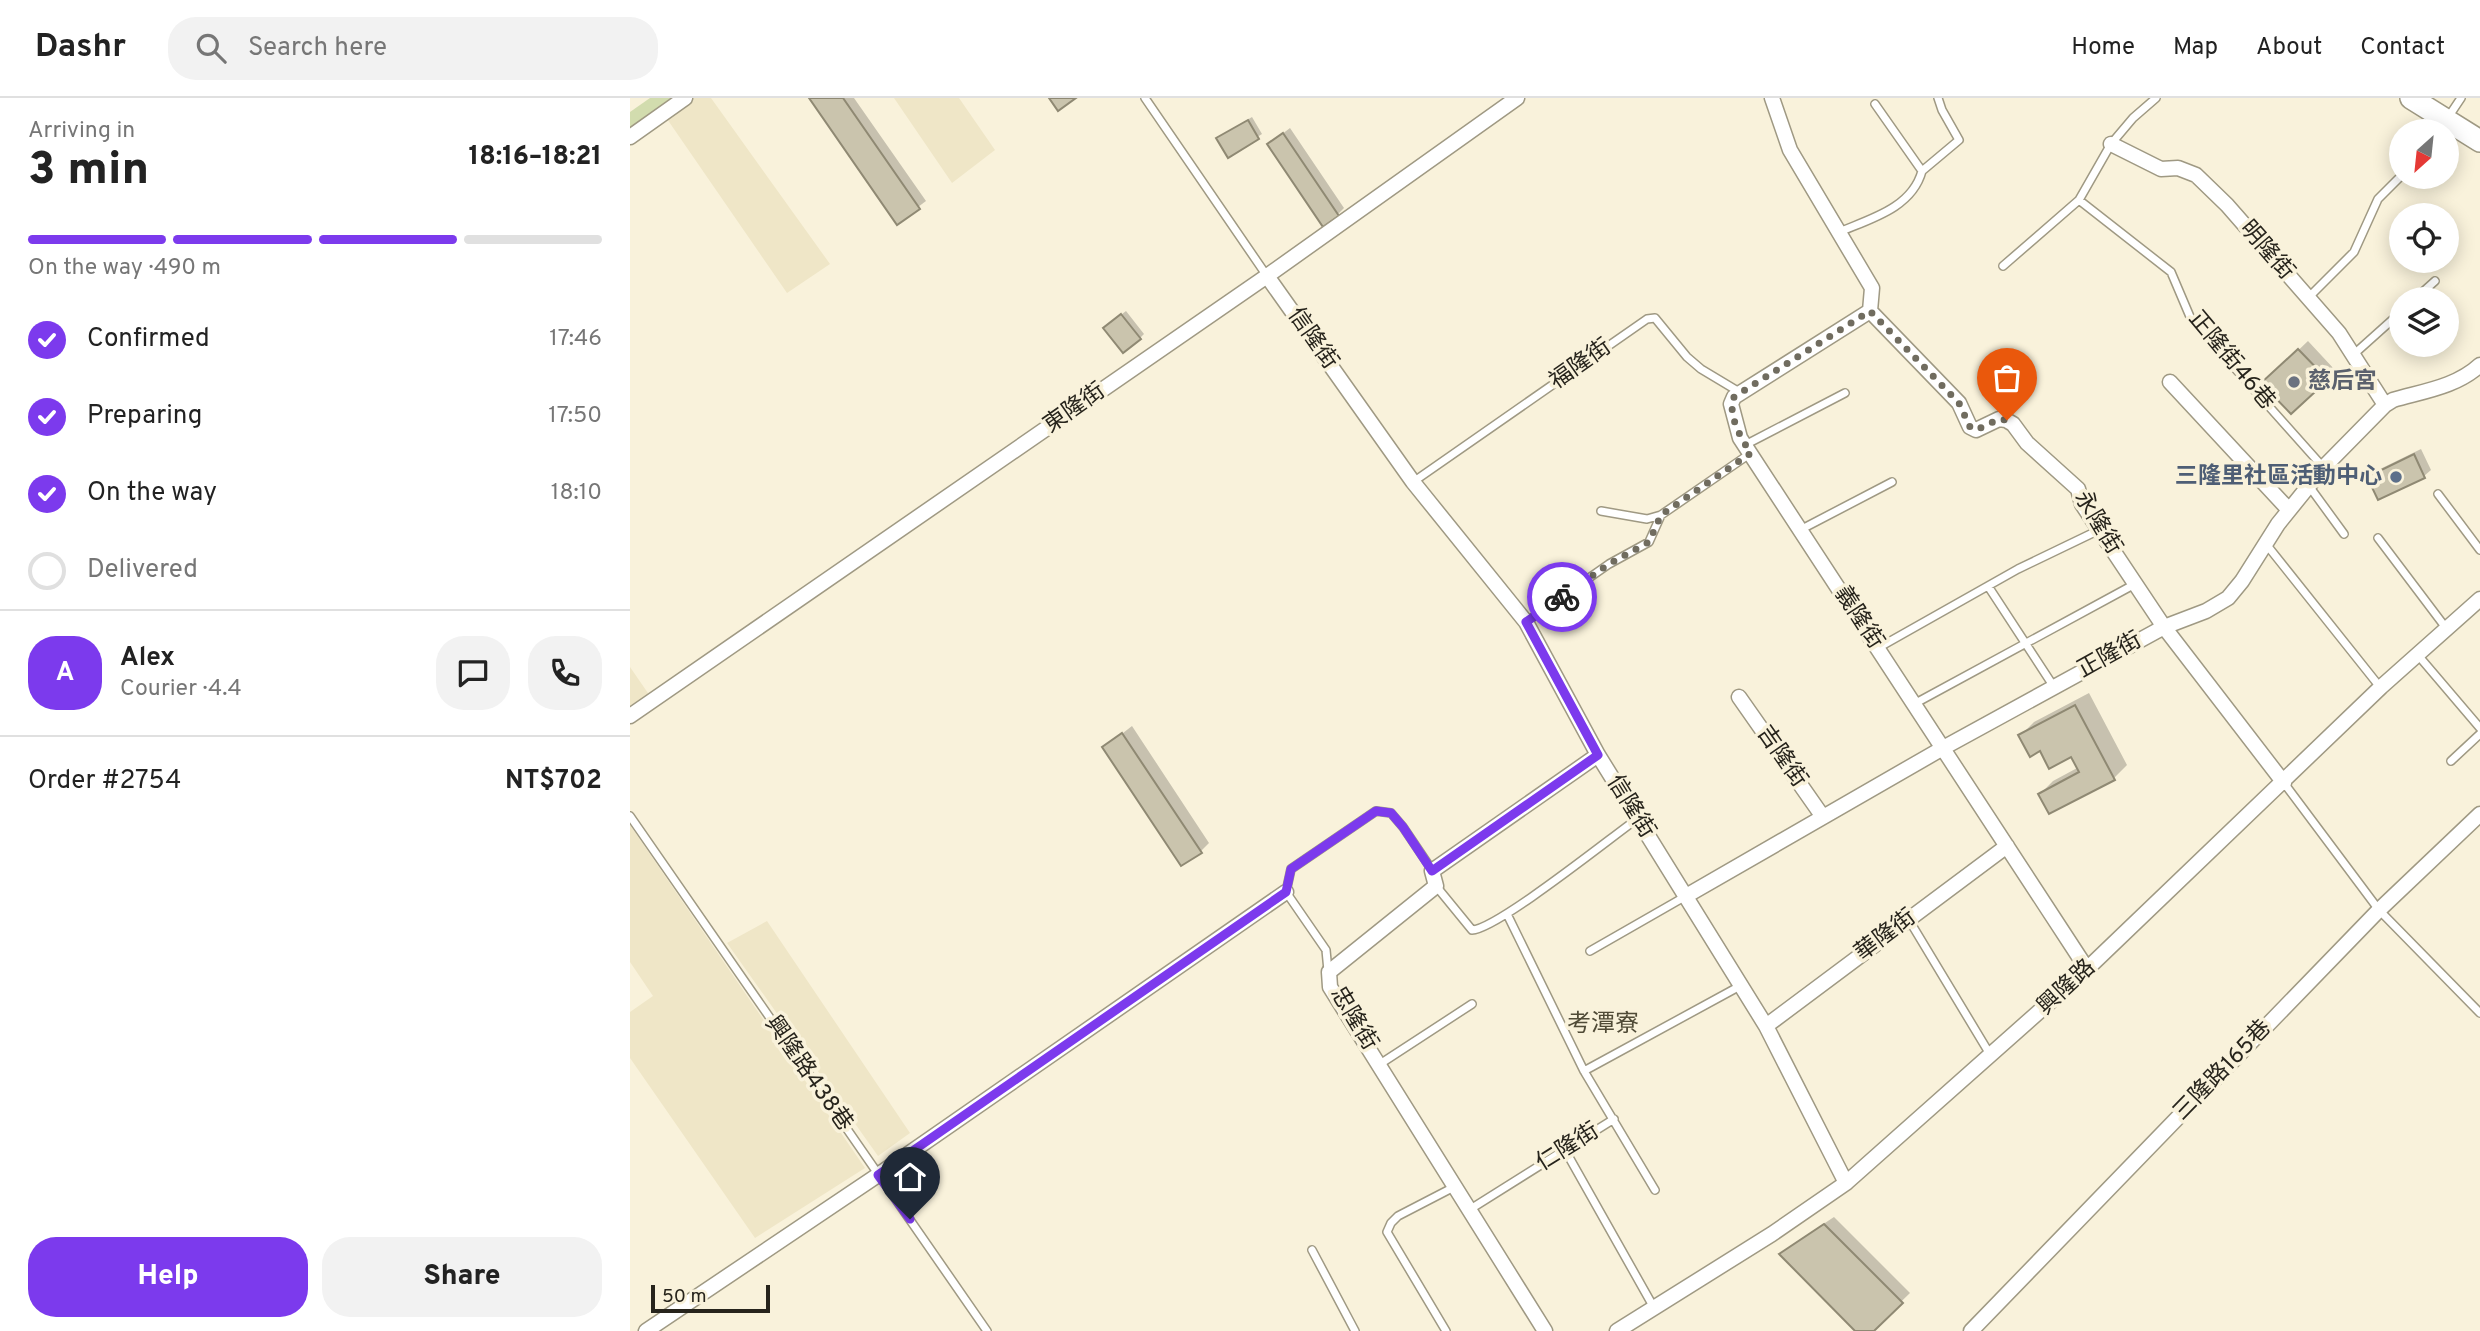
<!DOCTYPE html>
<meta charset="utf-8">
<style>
body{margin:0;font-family:Overpass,"Noto Sans TC",sans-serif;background:#f2f2f2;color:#222;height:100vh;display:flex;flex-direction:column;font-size:26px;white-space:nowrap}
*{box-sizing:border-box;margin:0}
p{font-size:23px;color:#767676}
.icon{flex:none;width:38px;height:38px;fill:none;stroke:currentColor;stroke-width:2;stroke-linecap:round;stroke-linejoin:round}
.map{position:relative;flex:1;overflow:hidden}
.sheet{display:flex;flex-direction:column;background:#fff;width:630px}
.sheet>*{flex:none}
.needle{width:46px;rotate:207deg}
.buttons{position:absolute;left:1759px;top:21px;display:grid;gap:14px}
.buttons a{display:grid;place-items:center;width:70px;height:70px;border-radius:50%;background:#fff;box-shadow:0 4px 18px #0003;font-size:35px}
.scale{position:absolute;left:21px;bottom:18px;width:119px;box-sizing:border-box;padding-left:7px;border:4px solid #27241c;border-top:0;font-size:19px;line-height:24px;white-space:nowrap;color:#27241c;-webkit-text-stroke:5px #f9f2db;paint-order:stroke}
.pin{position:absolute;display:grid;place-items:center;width:60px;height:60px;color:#fff;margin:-72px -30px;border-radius:50% 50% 50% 0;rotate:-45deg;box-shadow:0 0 7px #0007}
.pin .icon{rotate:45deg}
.courier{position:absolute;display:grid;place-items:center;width:70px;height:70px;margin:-35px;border:5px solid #7c3aed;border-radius:50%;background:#fff;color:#222;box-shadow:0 2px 9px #0007}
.overview em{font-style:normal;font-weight:800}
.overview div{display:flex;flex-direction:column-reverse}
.overview{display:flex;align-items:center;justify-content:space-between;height:119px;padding:0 28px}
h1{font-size:46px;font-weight:800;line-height:52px}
.bar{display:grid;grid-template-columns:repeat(4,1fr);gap:10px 7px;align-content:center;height:84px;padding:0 28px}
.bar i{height:9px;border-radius:5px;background:#e0e0e0}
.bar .selected{background:#7c3aed}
.bar p{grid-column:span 4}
.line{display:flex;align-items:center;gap:18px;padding:0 28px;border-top:2px solid #e0e0e0}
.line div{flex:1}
.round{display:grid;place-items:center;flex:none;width:74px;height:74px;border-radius:28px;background:#f2f2f2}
ol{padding:0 28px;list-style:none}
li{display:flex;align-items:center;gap:21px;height:77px}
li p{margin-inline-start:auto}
li .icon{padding:7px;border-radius:50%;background:#7c3aed;color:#fff;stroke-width:4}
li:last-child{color:#767676}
li i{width:38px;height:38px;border:4px solid #e0e0e0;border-radius:50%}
.primary-button{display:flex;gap:14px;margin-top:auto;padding:14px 28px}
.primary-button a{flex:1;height:80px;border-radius:28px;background:#7c3aed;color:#fff;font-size:28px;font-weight:800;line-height:80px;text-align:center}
.primary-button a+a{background:#f2f2f2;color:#222}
header{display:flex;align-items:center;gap:42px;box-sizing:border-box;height:98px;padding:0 35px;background:#fff;border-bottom:2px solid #e0e0e0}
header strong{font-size:33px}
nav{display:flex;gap:38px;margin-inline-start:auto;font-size:24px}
.search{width:490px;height:63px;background:#f2f2f2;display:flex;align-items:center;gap:18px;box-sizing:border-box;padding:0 24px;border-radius:28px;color:#767676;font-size:26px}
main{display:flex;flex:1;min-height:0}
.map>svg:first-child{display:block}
.built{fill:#efe6c7}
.green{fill:#d2dcae}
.shadow{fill:#0003}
.building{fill:#cac4ad;stroke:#8f8973;stroke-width:2}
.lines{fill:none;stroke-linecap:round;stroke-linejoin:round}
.lane-casing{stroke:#9f9983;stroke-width:10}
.street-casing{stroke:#9f9983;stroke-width:17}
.secondary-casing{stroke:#9f9983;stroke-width:24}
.lane{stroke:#fff;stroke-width:7}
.street{stroke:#fff;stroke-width:14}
.secondary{stroke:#fff;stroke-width:21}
.done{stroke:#706c5f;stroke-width:7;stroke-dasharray:0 12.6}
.route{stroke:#7c3aed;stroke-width:9}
.worship-dot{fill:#6b7280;stroke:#f9f2db;stroke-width:2.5}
.service-dot{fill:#5c6f8a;stroke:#f9f2db;stroke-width:2.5}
.labels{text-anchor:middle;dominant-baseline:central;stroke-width:7;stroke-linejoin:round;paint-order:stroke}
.street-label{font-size:23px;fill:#27241c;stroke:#f9f2db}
.worship-label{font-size:23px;font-weight:bold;fill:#5b616d;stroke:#f9f2db;text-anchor:start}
.service-label{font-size:23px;font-weight:bold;fill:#4e5e75;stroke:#f9f2db;text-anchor:end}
.neighbourhood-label{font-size:24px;fill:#504b37;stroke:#f9f2db}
</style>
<header>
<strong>Dashr</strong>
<div class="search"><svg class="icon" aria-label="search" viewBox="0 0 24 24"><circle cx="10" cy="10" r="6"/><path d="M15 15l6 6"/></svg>Search here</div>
<nav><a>Home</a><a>Map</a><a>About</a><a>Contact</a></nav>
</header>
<main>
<section class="sheet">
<div class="overview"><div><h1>3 min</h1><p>Arriving in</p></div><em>18:16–18:21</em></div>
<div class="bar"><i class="selected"></i><i class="selected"></i><i class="selected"></i><i></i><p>On the way · 490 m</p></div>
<ol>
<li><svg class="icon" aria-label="check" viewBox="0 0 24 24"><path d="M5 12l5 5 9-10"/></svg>Confirmed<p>17:46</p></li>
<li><svg class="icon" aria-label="check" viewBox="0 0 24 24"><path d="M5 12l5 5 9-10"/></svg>Preparing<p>17:50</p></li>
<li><svg class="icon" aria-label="check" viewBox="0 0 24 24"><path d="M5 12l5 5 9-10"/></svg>On the way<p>18:10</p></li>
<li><i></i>Delivered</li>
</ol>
<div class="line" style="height:126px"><b class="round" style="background:#7c3aed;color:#fff">A</b><div><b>Alex</b><p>Courier · 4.4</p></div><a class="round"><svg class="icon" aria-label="chat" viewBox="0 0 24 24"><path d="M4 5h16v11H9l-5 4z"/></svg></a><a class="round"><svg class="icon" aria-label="phone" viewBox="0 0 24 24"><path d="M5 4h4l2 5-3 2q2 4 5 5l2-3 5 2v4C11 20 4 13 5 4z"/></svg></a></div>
<div class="line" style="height:91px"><div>Order #2754</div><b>NT$702</b></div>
<div class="primary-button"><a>Help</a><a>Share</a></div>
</section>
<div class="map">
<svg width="1850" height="1233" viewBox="0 0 1850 1233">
<rect width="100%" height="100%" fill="#f9f2db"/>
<path class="built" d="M61,0H81L200,166L157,195L35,18Z
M264,0H329L365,52L322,85Z
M0,569L20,598L0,611Z
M0,727L235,1070L125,1140L0,960V914L23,898L0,864Z
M137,823L280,1035L248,1058L97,845Z"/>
<path class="green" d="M20,0H55L0,39V14Z"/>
<path class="shadow" d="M181,0H224L296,103L268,124Z
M622,19L632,36L598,57L592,37Z
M660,30L714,110L708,116L639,46Z
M496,213L514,236L510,240L479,226Z
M1678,243L1705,272L1661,314L1634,285Z
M1791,351L1801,372L1794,378L1749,400L1739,379L1746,373Z
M1459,595L1497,667L1484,680L1410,696L1423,683L1449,669L1442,657L1411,651L1390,638L1404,624Z
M502,628L579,745L571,753L475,649Z
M1204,1119L1280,1195L1241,1233H1228L1152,1156L1160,1148Z"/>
<path class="building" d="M179,0H213L290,111L267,127Z
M419,0H446L428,13Z
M618,22L629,41L598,60L586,40Z
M653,35L709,118L693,129L637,46Z
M491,216L511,241L493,255L473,230Z
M1668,251L1698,282L1661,316L1631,285Z
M1784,356L1795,380L1748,402L1737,379Z
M1445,607L1485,682L1419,716L1408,696L1449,674L1441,659L1419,671L1410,653L1400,659L1388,637Z
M492,635L572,755L551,768L472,649Z
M1194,1126L1273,1205L1244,1233H1225L1149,1156Z"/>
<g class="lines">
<g class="lane-casing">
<path id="lane" d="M515,0L637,178
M1245,6L1292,73
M1817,21L1831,0
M1449,102L1541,174L1561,221L1693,369
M1209,134C1240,121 1282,110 1292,73L1329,42L1312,12L1308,0
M1373,168L1449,102L1481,46L1503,20L1526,0
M1678,200L1724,154L1748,101L1771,78
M1785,201L1805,183
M1723,257L1771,214
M1115,347L1215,295
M783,384L1017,221L1025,220L1057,259L1071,271L1111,295
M1679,388L1714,436
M1808,396L1850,452
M971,413L1017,421L1031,417L1121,355
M1170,432L1262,384
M1748,440L1816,530
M1636,446L1750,589
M1358,488L1424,589
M896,524L979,466L1019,444L1031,417
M1248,550L1388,471L1469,432
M1787,556L1850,630
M1284,606L1505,486
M1821,663L1850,636
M1654,685L1749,812L1850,915
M0,718L357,1233
M806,788L842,832C867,831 979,741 1007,721
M877,816L954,973L1025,1092
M1279,822L1361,958
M960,853L1056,798
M698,873L696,852L656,794L661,771L746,713L761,715L773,729L802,772
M750,966L842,906
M954,973L1110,888
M935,1052L1023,1208
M839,1112L984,1021
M682,1152L725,1233
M816,1233L757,1134L761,1125L768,1118L824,1089"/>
</g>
<g class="street-casing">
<path id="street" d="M1142,0L1160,52L1242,190L1240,213L1329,305L1340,329L1346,332L1369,321L1376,322L1383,326L1397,345L1448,391L1452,406L1534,529L1654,685
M0,39L55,0
M1481,46L1531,71L1548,70L1566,77L1597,107L1709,235L1755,307
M637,178L783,384L896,524L968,657L1136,928L1216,1085
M1240,213L1104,299L1101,306L1110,340L1457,871
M1540,284L1659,412
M1109,599L1193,719
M0,618L637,178L887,0
M1056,798L1313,650L1534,529L1576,513L1598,500L1612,483L1648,426L1694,369L1755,307L1763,302C1794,293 1826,289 1850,267
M1136,928L1377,748
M16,1233L248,1077L656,794
M915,1233L700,889L699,874L806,788L802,773L968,657
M987,1233L1142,1136L1216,1085L1457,871L1751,589L1850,501
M1341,1233L1749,812L1850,716"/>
</g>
<g class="secondary-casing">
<path id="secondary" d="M1781,0L1850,43"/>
</g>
<use href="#lane" class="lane"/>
<use href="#street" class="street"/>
<use href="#secondary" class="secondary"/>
</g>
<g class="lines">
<path class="done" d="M932,499L979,466L1019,444L1031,417L1121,355C1111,341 1097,316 1104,299L1240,213L1329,305L1340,329L1346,332L1369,321L1377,322"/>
<path class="route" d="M280,1121L248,1077L656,794L661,771L746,713L761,715L773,729L802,773L968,657L896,524L932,499"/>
</g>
<circle class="worship-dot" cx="1664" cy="284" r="7"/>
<circle class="service-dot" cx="1766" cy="379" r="7"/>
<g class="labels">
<g class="street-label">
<text transform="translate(1636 153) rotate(49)">明隆街</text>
<text transform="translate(682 241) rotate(55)">信隆街</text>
<text transform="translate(1601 263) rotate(50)">正隆街46巷</text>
<text transform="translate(951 267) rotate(-35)">福隆街</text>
<text transform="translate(445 311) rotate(-35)">東隆街</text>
<text transform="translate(1467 425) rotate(59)">永隆街</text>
<text transform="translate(1228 520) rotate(57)">義隆街</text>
<text transform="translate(1480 558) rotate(-29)">正隆街</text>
<text transform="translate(1151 659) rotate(55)">吉隆街</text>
<text transform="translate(1000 709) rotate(58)">信隆街</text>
<text transform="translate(1256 838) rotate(-37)">華隆街</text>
<text transform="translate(1437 890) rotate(-43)">興隆路</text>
<text transform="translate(723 921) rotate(59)">忠隆街</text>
<text transform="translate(1593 973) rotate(-46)">三隆路165巷</text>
<text transform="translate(178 976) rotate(55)">興隆路438巷</text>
<text transform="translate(938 1050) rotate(-32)">仁隆街</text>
</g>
<g class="worship-label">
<text x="1678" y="284">慈后宮</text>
</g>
<g class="service-label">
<text x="1752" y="379">三隆里社區活動中心</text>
</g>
<g class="neighbourhood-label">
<text x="973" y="927">考潭寮</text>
</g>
</g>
</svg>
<div class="buttons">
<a><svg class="needle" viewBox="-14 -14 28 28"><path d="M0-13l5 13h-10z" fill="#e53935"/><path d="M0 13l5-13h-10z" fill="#767676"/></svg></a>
<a><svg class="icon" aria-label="locate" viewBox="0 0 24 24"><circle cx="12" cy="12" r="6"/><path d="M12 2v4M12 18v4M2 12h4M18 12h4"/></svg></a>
<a><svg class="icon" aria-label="layers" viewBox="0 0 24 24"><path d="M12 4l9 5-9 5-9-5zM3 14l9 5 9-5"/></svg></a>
</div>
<div class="scale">50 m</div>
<div class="pin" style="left:1377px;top:322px;background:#ea580c"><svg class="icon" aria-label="bag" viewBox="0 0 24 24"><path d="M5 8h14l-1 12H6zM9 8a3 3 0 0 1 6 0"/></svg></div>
<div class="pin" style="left:280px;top:1121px;background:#1f2937"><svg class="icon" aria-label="home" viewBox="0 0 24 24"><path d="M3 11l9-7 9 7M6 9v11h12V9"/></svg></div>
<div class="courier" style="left:932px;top:499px"><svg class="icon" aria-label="bike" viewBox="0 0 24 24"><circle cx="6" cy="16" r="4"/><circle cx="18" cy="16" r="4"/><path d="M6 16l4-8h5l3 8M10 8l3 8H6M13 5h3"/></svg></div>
</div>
</main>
